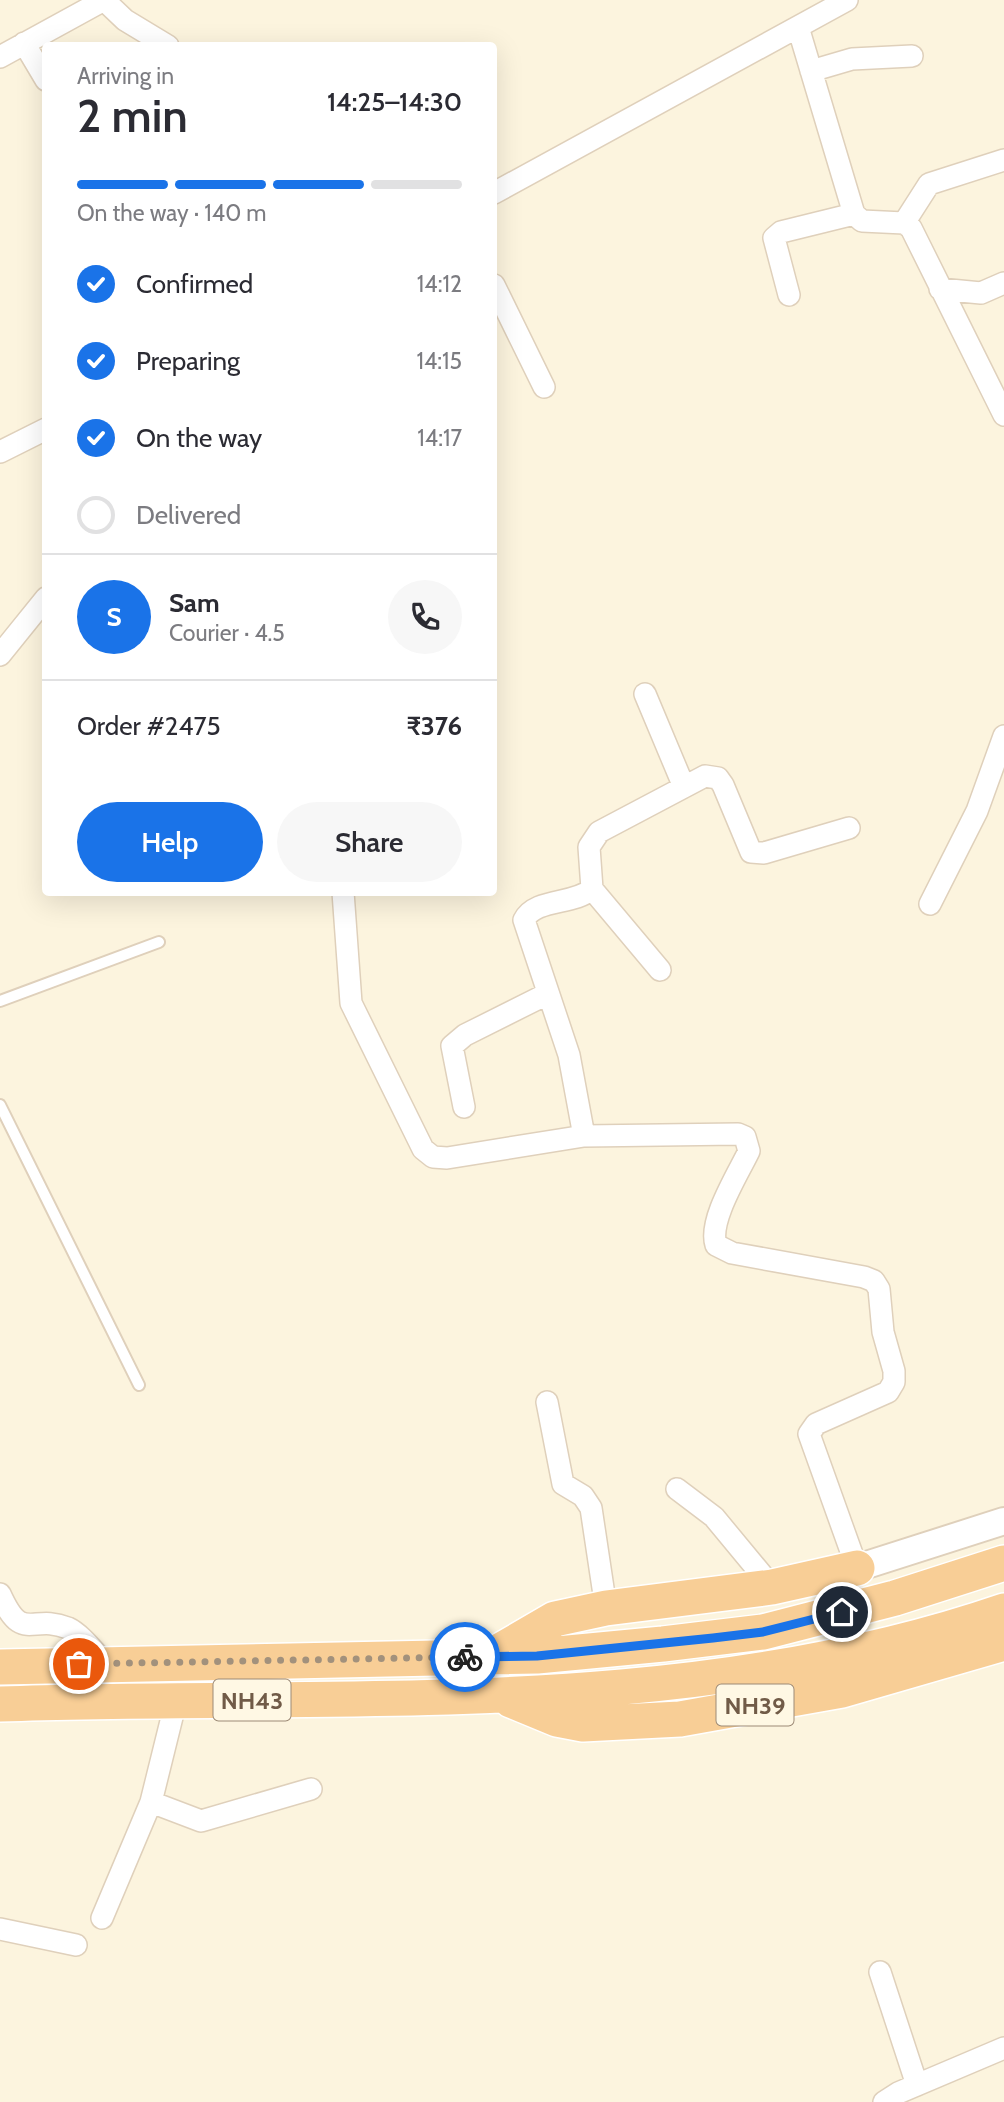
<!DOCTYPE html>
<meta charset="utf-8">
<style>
body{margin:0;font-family:Cabin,sans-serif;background:#f7f7f7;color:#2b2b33;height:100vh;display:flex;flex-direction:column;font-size:26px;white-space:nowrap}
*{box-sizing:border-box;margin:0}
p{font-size:23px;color:#7c7c81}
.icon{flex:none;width:38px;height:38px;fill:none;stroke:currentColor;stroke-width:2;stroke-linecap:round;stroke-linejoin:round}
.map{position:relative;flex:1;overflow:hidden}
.panel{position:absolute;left:42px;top:42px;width:455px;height:854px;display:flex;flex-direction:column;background:#fff;border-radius:7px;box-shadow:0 7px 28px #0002}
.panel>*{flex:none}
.pin{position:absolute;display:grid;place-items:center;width:60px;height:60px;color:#fff;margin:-30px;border:4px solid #fff;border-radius:50%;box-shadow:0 2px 7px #0007}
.courier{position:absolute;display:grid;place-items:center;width:70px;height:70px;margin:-35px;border:5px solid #1a73e8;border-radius:50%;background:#fff;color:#222;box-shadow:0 2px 9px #0007}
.headline em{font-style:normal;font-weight:600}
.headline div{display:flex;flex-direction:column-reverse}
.headline{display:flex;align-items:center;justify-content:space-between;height:119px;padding:0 35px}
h1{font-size:46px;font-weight:600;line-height:52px}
.bar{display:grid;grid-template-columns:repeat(4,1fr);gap:10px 7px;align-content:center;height:84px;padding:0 35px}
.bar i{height:9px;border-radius:5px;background:#e1e1e2}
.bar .current{background:#1a73e8}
.bar p{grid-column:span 4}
.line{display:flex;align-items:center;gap:18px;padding:0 35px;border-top:2px solid #e1e1e2}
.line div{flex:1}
.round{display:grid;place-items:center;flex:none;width:74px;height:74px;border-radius:37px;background:#f7f7f7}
ol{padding:0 35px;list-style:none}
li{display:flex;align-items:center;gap:21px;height:77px}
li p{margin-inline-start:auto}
li .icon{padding:7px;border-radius:50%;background:#1a73e8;color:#fff;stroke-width:4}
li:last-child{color:#7c7c81}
li i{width:38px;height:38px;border:4px solid #e1e1e2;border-radius:50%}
.action{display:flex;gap:14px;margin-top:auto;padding:14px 35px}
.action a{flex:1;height:80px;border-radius:42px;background:#1a73e8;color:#fff;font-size:28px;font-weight:600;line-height:80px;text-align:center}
.action a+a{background:#f7f7f7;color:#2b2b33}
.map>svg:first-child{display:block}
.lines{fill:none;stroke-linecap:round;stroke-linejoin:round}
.service-casing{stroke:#dfd0bb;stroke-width:14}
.minor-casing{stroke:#dfd0bb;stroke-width:24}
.tertiary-casing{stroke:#dfd0bb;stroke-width:30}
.trunk-casing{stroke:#fff;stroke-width:38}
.service{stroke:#fff;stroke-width:10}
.minor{stroke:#fff;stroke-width:21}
.tertiary{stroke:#fff;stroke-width:26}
.trunk{stroke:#f8ce96;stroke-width:35}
.done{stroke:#a2917c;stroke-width:7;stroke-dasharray:0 12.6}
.route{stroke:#1a73e8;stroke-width:9}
.labels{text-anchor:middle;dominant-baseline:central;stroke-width:5;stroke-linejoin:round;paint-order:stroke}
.shield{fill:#fff8e4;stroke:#9c8a76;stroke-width:2}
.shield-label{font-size:24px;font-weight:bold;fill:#715b47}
</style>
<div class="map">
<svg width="1004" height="2102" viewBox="0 0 1004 2102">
<rect width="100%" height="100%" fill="#fcf4de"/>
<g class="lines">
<g class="service-casing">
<path id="service" d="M0,1001L159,942
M0,1105L139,1385"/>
</g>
<g class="minor-casing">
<path id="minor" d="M104,0L125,20L168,46
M798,27L854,214L862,221L904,223L911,228L1004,415
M24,43L46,80
M0,57L104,0
M811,71L852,59L912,56
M494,193L847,0
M904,223L929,184L1004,160
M494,285L544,387
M940,289L981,293L1004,283
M789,295L774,238L781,232L854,214
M0,452L46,429
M0,655L46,598
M645,694L684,787
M849,828L764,853L751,852L723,785L718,778L705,776L599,832L589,847L592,889C574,905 535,898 524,920L569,1055L584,1136L738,1134L745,1137L749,1151C738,1174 708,1221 716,1245L732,1253L864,1277L874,1281L879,1289L883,1332L894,1371V1382L888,1392L816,1424L809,1434L857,1568
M592,889L660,970
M343,892L351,1003L423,1149L433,1157L447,1158L584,1136
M930,904L977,811L1004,736
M464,1107L452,1046L465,1035L547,994
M547,1402L563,1484L583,1496L591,1508L606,1608
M677,1489L714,1517L772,1587
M0,1594C23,1645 31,1613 68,1628C81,1634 95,1653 105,1663
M151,1802L201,1821L311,1789
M102,1918L151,1802L176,1701
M0,1929L76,1945
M880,1972L917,2085
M884,2102L898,2093L1004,2048"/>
</g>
<g class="tertiary-casing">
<path id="tertiary" d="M857,1568L1004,1521"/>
</g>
<g class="trunk-casing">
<path id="trunk" d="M493,1655L555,1619L606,1608L772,1587L857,1568
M0,1667L537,1656L663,1644L763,1632L895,1598L1004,1563
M511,1700L557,1719L583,1724L680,1719L842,1690L1004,1643
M0,1704C336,1692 680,1722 1004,1611"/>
</g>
<use href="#service" class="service"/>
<use href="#minor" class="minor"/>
<use href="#tertiary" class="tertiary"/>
<use href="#trunk" class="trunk"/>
</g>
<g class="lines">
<path class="done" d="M79,1664L465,1657"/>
<path class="route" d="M465,1657L537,1656L713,1638L763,1632L842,1612"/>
</g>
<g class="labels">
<g class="shield">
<rect x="213.5" y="1679.5" width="77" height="41" rx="5"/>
<rect x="716.5" y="1684.5" width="77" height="41" rx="5"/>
</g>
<g class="shield-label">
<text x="252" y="1700">NH43</text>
<text x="755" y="1705">NH39</text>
</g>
</g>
</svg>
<div class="pin" style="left:79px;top:1664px;background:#ea580c"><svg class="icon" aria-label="bag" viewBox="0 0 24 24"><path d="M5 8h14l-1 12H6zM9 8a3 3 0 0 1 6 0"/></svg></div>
<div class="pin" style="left:842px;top:1612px;background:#1f2937"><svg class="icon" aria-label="home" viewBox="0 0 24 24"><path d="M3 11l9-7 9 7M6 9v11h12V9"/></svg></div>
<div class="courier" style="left:465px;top:1657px"><svg class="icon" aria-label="bike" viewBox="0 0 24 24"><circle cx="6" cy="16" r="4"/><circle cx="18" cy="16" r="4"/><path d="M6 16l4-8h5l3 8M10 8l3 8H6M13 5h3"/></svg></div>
<section class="panel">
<div class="headline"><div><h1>2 min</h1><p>Arriving in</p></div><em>14:25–14:30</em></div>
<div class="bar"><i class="current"></i><i class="current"></i><i class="current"></i><i></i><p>On the way · 140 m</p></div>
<ol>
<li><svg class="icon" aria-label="check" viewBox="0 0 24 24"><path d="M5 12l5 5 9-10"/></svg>Confirmed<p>14:12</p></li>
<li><svg class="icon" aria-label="check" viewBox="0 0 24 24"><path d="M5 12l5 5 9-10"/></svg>Preparing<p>14:15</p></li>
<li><svg class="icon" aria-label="check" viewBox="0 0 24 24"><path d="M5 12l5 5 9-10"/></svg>On the way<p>14:17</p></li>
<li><i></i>Delivered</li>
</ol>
<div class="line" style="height:126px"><b class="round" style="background:#1a73e8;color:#fff">S</b><div><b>Sam</b><p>Courier · 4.5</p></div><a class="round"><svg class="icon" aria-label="phone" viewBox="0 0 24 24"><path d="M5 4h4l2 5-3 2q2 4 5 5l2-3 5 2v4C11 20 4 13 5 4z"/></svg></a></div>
<div class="line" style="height:91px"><div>Order #2475</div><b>₹376</b></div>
<div class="action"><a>Help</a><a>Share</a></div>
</section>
</div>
